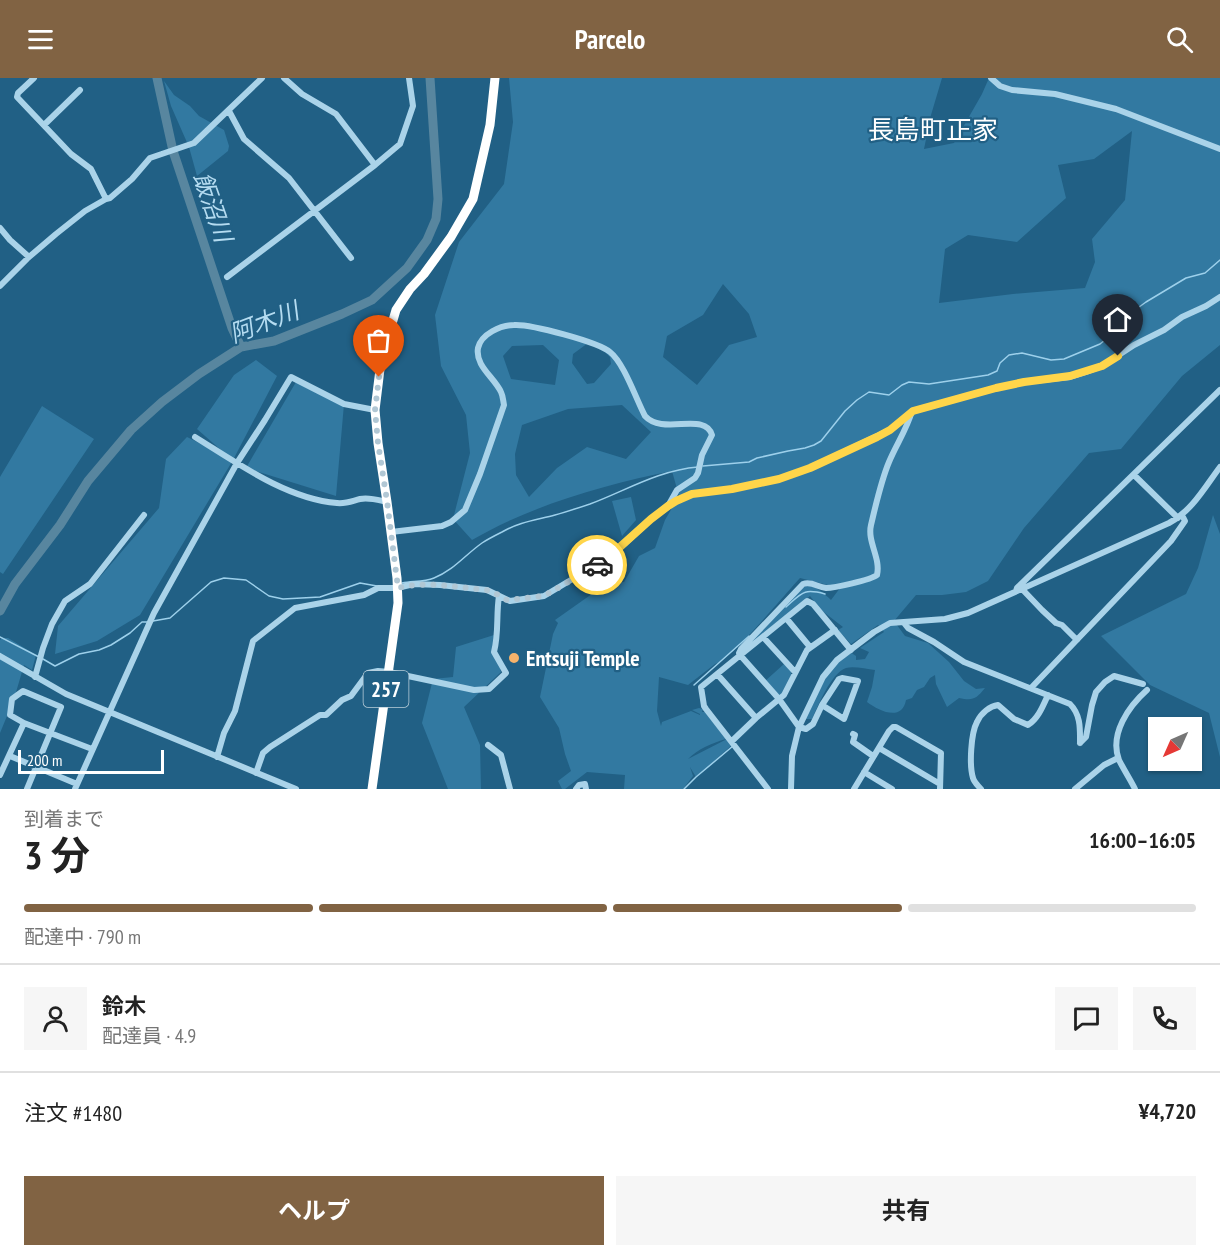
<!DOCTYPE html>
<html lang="ja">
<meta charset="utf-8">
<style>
body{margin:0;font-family:"PT Sans Narrow","Noto Sans JP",sans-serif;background:#f6f6f6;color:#222;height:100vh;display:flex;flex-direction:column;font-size:22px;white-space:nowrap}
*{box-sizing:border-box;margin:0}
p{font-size:20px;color:#767676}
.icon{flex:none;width:33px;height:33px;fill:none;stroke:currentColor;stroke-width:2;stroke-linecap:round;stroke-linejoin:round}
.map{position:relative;height:711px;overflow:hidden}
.side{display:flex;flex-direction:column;background:#fff;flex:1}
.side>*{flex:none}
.needle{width:39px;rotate:225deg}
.fabs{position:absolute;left:1148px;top:639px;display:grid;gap:12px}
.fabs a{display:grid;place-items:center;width:54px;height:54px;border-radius:0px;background:#fff;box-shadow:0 2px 4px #0004;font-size:30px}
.scale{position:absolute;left:18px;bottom:15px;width:146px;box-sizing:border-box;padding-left:6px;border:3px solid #fff;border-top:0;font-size:16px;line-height:21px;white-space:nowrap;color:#fff;-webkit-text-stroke:4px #216085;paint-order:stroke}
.pin{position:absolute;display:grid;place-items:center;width:51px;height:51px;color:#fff;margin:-62px -26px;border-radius:50% 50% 50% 0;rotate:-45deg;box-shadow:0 0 6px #0007}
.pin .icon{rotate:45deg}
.courier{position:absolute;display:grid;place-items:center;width:60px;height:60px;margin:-30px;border:4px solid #ffd54a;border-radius:50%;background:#fff;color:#222;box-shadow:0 2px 8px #0007}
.head em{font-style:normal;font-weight:700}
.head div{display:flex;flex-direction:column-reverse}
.head{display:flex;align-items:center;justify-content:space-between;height:102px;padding:0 24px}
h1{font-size:39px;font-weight:700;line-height:45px}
.bar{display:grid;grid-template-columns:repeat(4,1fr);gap:9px 6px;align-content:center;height:72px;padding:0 24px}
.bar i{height:8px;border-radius:4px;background:#e0e0e0}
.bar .active{background:#816343}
.bar p{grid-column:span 4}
.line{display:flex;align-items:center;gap:15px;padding:0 24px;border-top:2px solid #e0e0e0}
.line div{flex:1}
.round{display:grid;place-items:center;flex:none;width:63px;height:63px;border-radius:0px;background:#f6f6f6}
.cta{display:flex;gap:12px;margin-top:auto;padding:12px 24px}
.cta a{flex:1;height:69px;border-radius:0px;background:#816343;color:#fff;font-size:24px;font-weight:700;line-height:69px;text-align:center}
.cta a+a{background:#f6f6f6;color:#222}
header{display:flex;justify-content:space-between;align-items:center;height:78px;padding:0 24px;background:#816343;color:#fff;font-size:27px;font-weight:700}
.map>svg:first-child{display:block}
.green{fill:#3279a1;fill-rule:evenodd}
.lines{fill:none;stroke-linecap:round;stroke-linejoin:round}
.stream{stroke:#9dd0eb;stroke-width:1.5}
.river{stroke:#58869f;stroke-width:9}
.minor{stroke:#aad3e9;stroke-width:6}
.highway{stroke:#fff;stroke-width:9}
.done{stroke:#b1c7d4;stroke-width:6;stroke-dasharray:0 10.8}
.route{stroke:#ffd54a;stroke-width:8}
.poi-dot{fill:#f6b36b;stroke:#216085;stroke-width:2}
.labels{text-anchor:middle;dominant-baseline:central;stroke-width:4.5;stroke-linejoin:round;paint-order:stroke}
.shield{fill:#216085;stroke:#bccfda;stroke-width:1.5}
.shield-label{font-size:21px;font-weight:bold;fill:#fff}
.poi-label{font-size:22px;font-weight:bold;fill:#fff;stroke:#216085;text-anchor:start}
.water-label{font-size:24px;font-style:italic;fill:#b5dcf1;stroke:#216085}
.quarter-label{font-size:26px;fill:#fff;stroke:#216085}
</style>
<header><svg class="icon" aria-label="menu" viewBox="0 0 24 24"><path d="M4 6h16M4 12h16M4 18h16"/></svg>Parcelo<svg class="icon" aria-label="search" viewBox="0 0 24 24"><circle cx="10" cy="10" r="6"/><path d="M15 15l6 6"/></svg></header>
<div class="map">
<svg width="1220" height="711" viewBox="0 0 1220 711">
<rect width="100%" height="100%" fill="#216085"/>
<path class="green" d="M509,0H942L931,37L924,71L954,65L982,16L989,0H1220V267L1182,298L1121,371L1089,375L1024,450L988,503L966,514L942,517H916L894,543L905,558L928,565L949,584L964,603L976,611L985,610C976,621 973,623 959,620L947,629L936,606L935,597L930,600L924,609L917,612L912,620L906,622C902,644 879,633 867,624L872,609L875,592C866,591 854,588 846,590C831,595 818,628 812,641H805L830,591L850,574L856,578V582L865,581L869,574L860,570L884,554L878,547L851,566L838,552L843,549L821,532L810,518L748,567L802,509C815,506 822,514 831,522L840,510L800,500C785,516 731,582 715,586L688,607L659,599L657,633L661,648L662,644L691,633L700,637V636L692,632L699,630L703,631L702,634H705L726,661C712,665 698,671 688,681L727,661L732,667L696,699L690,689L693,698L683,711H624L625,697L587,694L565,711H562L558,703L571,693L565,676L559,650L540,619L553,556L558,545L555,542L606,506L624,504L639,478L655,470L665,442L679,418L672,393C606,406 530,428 472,462L453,441L470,375L466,337L441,288L435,237L459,164L504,106L513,44ZM1132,53L1125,122L1092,161L1095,184L1085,210L1013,216L939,225L945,171L968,157L1017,164L1066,120L1058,87L1094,81ZM723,206L749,236L757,259L729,267L697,307L663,279L667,258L703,237ZM588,265L596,266L610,279L611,286L594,305L587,306L572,285L573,276ZM543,267L559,282L555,307L511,301L503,278L512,268ZM622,327L651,354L626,381L587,369L557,390L529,419L516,397L515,376L522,347L568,331Z
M164,3L174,17L190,28L199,38L224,52L229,68L228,73L197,98L189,69L171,28Z
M256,282L277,298L233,382L140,537L97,563L55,576L58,548L159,430L166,381L187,359L230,380L197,351L234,297Z
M296,304L344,326L336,418L246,390Z
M42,328L94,361L3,496L0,494V399Z
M631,419L636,442L622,458L612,423Z
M1213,437L1220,456V679L1209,635L1150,607L1101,558L1186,516L1198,490Z
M494,557L501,594L464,629L480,667L481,711H448L422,645L433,601L453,599L456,569Z
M2,560H8L36,577L32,592L24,587L14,621L0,655V562Z
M784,586L791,593V597L781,617H776L764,604Z"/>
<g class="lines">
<path class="stream" d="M703,388L749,384L757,380L788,373L805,370L814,367L821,363L845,333L857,322L869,314L889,317L902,307L909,304L929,306L988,297L997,293L1000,285L1009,277L1022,275L1051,282L1064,281L1100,266L1110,258L1124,240L1146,224L1186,200L1205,195L1220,182
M402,505C413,503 424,504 434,500C454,492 465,477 482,465C488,461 496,457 502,454C519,444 536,442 555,437C566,434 578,430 590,426C625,413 659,392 698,389
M786,529C802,515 803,510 825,516
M153,543L170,540L211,504L224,500L246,502L269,518L283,521L320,519L360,505L377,508
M0,559L39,579
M43,581L55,588L79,576L99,572L111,567L130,555L142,544H148
M694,607L749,558
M684,711L696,699L733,668"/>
<path class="river" d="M157,0L173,73L232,250L241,269
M0,533L15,506L60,447L88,403L131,352L162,324L199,296L241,269L274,263L342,236L372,222L407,190L427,162L436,141L438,121L430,0"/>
<path class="minor" d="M34,0L18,15L17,19L71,76L91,91L106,121
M284,0L302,16L336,36L375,87
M991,0L1000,8L1012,12L1055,16L1116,31L1220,71
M229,33L244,61L289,100L351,180
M44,47L80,12
M0,150L10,162L29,179
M227,199L375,87L400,66L413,28L409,0
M0,208L29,179L56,156L85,133L106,121L110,120L132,101L150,80L194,65L262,0
M195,359C237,385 287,421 337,425C346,426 352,423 360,421C369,419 378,422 387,424
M1134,397L1178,440
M391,454L442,448L451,444L465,432L480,396L504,327C503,322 503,318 501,314C494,299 475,288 478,270C481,256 501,247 514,247C531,246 598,264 610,274C624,285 636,321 645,338C663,358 705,333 712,357L702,377L698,395L695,400L677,412L668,428
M1022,511L1042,532L1056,545L1062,547L1077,562
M1016,513L1017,510L1220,312
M786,540L810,569
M904,545L908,550L934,564L964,584L1070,626C1081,637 1080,651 1080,665
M763,559L795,594
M740,577L739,575L741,571L803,506C812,503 817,509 826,510C834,510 871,502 877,497C881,480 867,464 871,447C876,426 881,403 889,384C896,367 907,351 912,333
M740,577L779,621L799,649L806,651L813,646L822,627L839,601L842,600L858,603L844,641L822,627
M0,578L66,616L296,711
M717,596L756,640
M35,599L43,570L52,546L65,523L90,506L144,437
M1031,610L1171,463L1185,443L1182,437
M24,645L10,637L12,621L23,613L61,629L27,711
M853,656L855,657L853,664L873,678
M732,663L756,640L784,617L807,572L835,552
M1080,665L1086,659L1092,627L1096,614L1105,604L1114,598L1143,606
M488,667L501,677L510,711
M879,670L940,706
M10,678L77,706
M217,679L224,655L235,633L253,563L295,530L364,517L378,510H397L414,506L440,507L487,512L510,523L544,518L601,484L620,470L651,441L676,423L691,416L732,411L779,401L810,390L890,352L913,333L996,310L1024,304L1070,299L1086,294L1102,288L1134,267L1164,252L1182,239L1206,228L1220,219
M864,694L892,711
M256,695L263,675L270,669L320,637H326L342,622L351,618L368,595L378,593L389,594L474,612L489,611L506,595L494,574C499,555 496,537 499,518
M0,697L24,645L92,671
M75,711L154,535L237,385L265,342L291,299L344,326L375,332
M576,711L579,707L585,706L586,711
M768,711L706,631L704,628L701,609L807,523L813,526L851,572
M791,711L792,678L799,649L823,599L837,582L874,554L890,545L945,541L968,535L1169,445C1192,433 1205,409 1220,389
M854,711L889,653L893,649H896L941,675L940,711
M981,711C977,707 974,704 973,700C969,687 971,655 977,644C981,635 990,628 998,627L1014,641L1028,647C1038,641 1043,628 1048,617
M1075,711L1104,687L1118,680
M1135,711C1130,701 1124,692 1119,682C1109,656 1129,628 1147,612"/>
<path class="highway" d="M372,711L398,525L397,500L387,424L378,365L375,332L381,283L396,232L410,211L424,196L451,159L473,121L490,47L495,0"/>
</g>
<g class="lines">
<path class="done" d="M379,299L375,332L378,365L387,423L398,510C427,503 455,509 485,512L491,513L507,522L544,518L597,487"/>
<path class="route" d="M597,487L611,477L651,441L668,428L676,423L692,416L732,411L779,401L810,390L877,359L890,352L913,333L996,310L1024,304L1070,298L1102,288L1118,278"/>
</g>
<circle class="poi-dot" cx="514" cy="580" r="6"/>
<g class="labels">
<rect class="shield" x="363.5" y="593" width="45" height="36" rx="4.5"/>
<g class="shield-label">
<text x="386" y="611">257</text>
</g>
<g class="poi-label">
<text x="526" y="580">Entsuji Temple</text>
</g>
<g class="water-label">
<text transform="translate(213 129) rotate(71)">飯沼川</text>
<text transform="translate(264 244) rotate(-21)">阿木川</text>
</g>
<g class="quarter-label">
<text x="933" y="51">長島町正家</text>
</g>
</g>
</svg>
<div class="fabs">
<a><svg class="needle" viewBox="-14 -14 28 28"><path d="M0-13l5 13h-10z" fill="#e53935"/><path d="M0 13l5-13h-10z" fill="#767676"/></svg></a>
</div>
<div class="scale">200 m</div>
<div class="pin" style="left:379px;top:299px;background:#ea580c"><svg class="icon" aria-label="bag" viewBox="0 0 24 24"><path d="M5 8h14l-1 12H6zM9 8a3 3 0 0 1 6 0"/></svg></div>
<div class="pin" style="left:1118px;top:278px;background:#1f2937"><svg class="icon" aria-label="home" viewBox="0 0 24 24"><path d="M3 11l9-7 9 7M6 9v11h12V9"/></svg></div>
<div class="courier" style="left:597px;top:487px"><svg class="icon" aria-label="car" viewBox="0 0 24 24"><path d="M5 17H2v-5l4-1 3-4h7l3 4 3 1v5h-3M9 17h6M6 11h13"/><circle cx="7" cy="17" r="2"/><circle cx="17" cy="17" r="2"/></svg></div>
</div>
<section class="side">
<div class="head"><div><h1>3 分</h1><p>到着まで</p></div><em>16:00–16:05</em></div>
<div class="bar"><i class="active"></i><i class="active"></i><i class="active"></i><i></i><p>配達中 · 790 m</p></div>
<div class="line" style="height:108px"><a class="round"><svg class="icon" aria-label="person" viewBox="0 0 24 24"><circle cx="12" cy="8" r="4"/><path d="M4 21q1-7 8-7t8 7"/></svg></a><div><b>鈴木</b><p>配達員 · 4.9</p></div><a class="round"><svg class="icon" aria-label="chat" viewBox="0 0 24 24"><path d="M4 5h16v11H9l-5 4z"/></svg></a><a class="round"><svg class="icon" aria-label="phone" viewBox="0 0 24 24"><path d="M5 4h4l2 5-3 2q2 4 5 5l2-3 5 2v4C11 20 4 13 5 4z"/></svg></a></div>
<div class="line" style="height:78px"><div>注文 #1480</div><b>¥4,720</b></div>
<div class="cta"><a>ヘルプ</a><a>共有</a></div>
</section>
